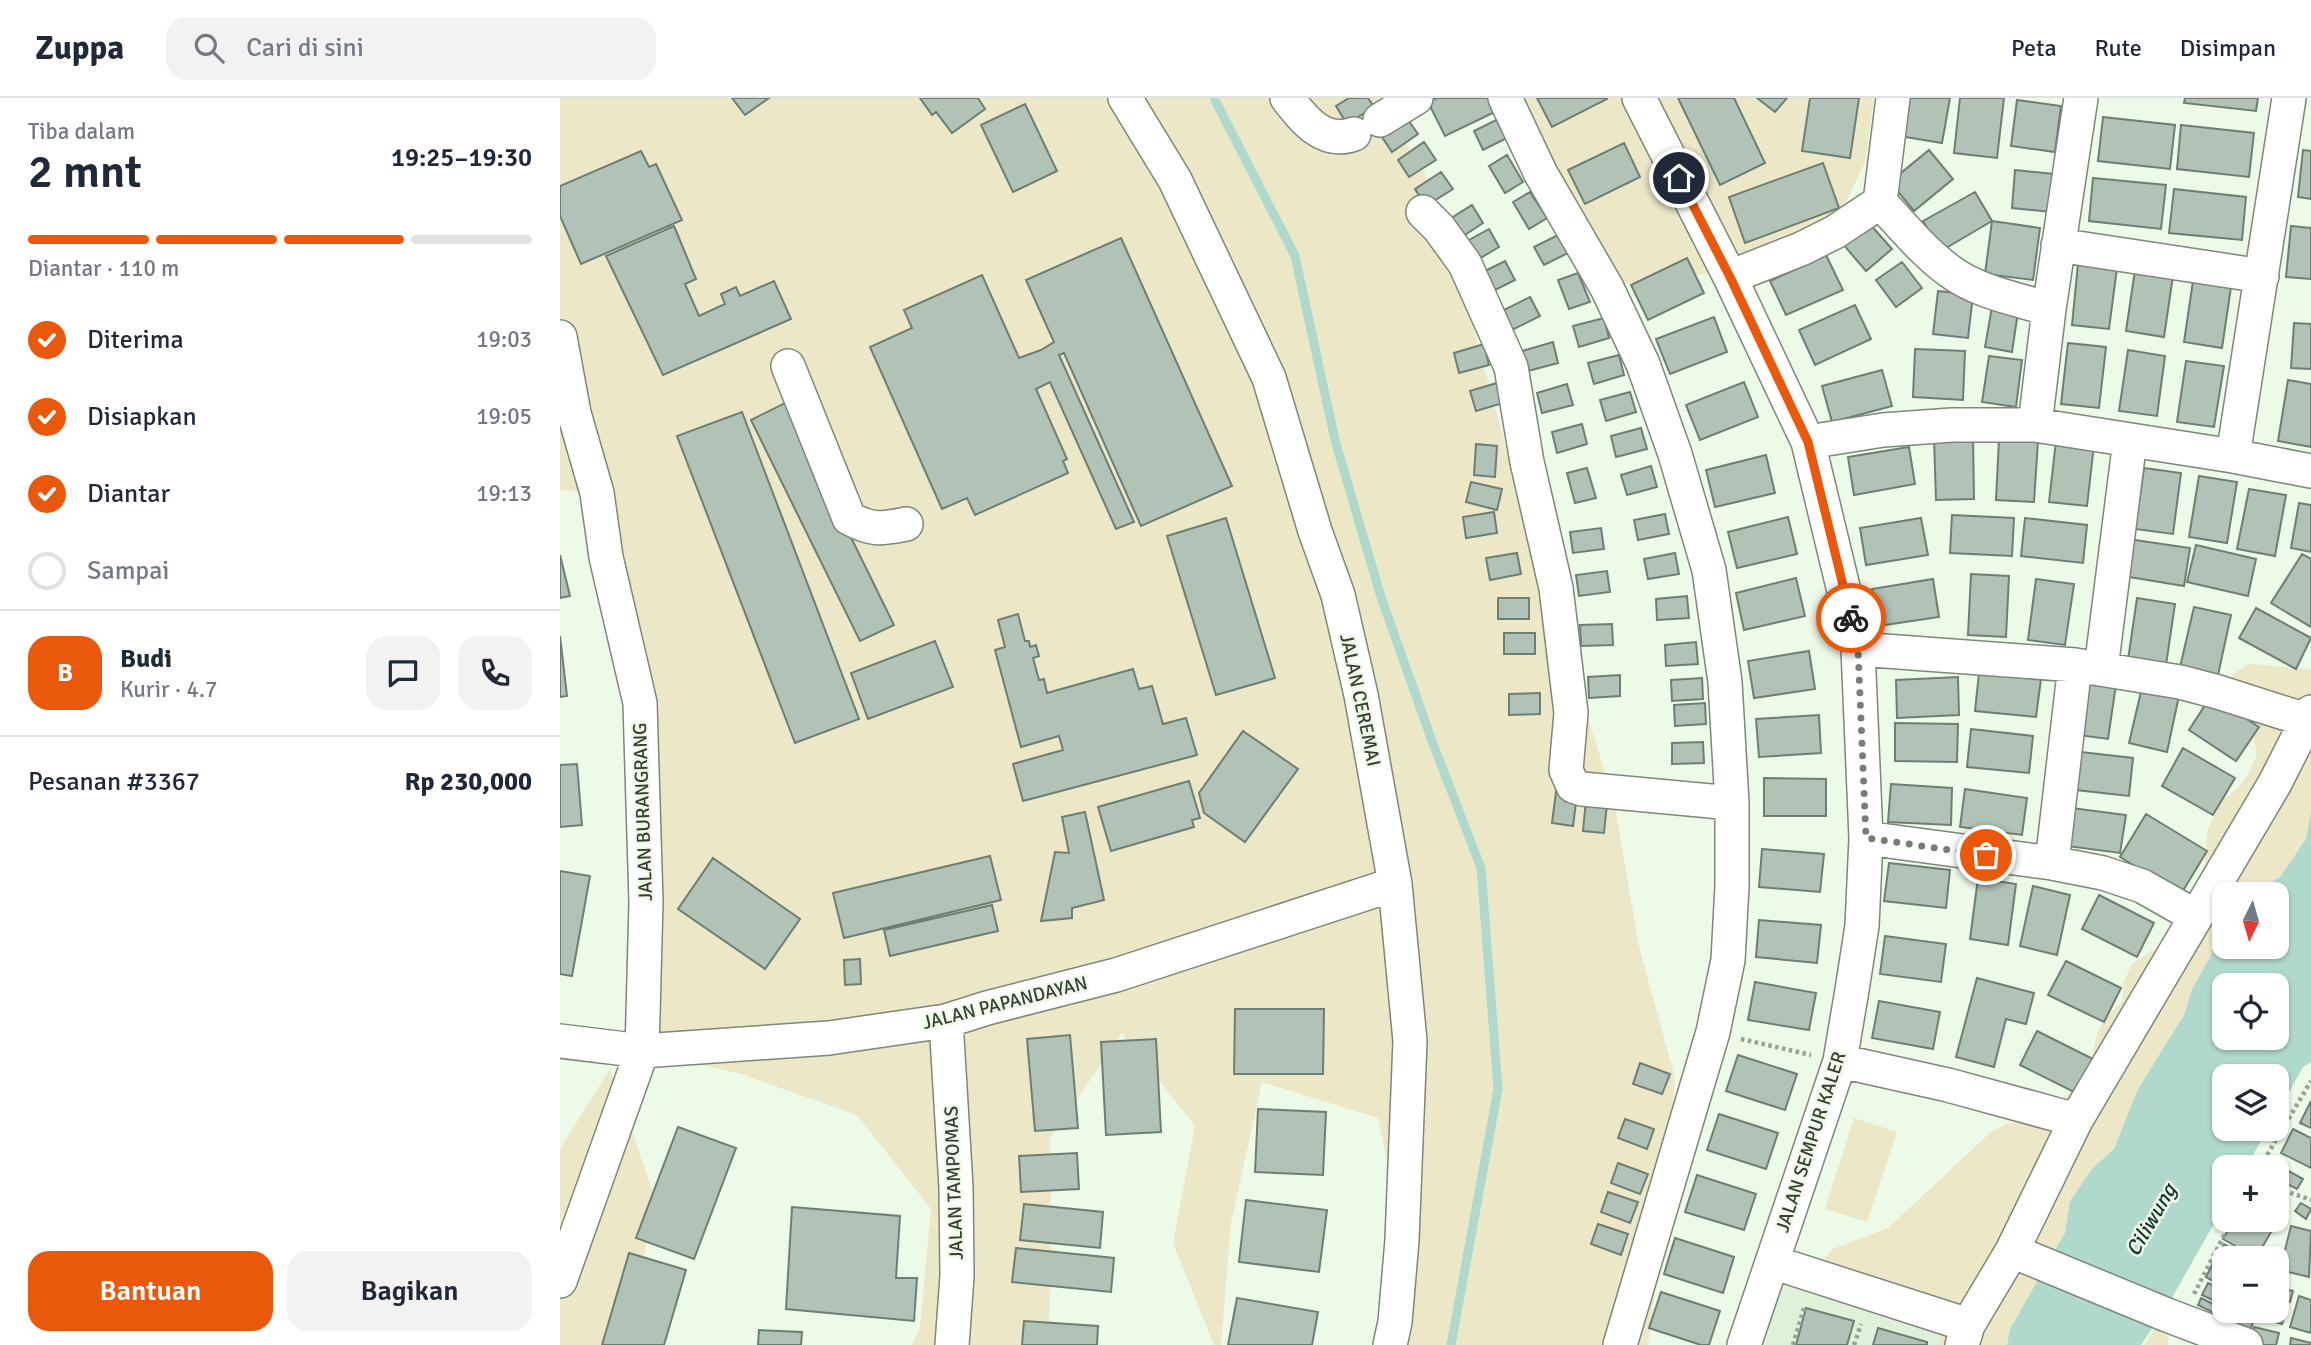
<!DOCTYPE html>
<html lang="id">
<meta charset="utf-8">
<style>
body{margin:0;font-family:Signika,sans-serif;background:#f2f2f3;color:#1f2937;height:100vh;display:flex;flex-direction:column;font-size:26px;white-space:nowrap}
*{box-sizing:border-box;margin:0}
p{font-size:23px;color:#747a83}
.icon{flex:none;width:38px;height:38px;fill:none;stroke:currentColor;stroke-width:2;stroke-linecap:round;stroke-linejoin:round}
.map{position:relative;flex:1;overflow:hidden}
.details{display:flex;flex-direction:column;background:#fff;width:560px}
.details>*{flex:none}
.needle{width:46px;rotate:185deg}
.controls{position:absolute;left:1652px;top:784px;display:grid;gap:14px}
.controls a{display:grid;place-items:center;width:77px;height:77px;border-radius:14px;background:#fff;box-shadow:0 2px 5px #0004;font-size:35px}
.pin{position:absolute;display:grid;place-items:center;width:60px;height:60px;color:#fff;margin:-30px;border:4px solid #fff;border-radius:50%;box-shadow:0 2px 7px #0007}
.courier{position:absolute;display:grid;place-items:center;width:70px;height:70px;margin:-35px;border:5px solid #ea580c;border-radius:50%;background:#fff;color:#222;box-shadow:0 2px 9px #0007}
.head em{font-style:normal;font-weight:600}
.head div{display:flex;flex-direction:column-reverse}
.head{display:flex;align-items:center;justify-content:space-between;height:119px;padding:0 28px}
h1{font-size:46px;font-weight:600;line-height:52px}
.bar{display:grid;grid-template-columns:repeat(4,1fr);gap:10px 7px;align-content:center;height:84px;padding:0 28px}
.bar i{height:9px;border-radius:5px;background:#e0e1e3}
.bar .selected{background:#ea580c}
.bar p{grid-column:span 4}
.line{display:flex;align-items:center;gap:18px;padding:0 28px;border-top:2px solid #e0e1e3}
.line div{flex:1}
.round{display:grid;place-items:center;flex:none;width:74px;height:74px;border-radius:21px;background:#f2f2f3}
ol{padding:0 28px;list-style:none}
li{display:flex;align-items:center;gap:21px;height:77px}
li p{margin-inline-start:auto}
li .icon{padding:7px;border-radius:50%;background:#ea580c;color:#fff;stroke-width:4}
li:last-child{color:#747a83}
li i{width:38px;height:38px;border:4px solid #e0e1e3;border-radius:50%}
.button{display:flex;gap:14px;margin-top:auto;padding:14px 28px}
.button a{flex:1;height:80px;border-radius:21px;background:#ea580c;color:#fff;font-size:28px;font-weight:600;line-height:80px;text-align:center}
.button a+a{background:#f2f2f3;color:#1f2937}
header{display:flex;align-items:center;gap:42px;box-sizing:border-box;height:98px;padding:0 35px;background:#fff;border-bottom:2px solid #e0e1e3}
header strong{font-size:33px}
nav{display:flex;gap:38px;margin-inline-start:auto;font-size:24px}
.search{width:490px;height:63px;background:#f2f2f3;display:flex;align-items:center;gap:18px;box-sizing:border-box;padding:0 24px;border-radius:21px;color:#747a83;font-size:26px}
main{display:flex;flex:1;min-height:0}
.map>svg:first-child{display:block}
.built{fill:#dff1d9}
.green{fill:#ebe7c7}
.water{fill:#b0d9cd;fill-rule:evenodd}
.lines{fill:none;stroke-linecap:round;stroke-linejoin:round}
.stream{stroke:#b0d9cd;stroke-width:9}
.building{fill:#b0c3b6;stroke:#6d7f73;stroke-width:2}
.minor-casing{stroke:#7c8878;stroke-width:36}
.path{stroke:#98a295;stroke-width:4.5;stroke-dasharray:3.5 3.5;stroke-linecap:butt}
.minor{stroke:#fff;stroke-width:33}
.done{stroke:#777e74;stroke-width:7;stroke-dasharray:0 12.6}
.route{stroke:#ea580c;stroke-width:9}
.labels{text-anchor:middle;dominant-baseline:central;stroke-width:5;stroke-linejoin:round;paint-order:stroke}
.street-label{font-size:19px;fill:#373c35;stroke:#edfae8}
.water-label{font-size:21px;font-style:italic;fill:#0f352c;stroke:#edfae8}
</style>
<header>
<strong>Zuppa</strong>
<div class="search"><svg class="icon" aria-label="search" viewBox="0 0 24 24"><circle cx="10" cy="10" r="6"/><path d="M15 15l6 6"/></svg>Cari di sini</div>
<nav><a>Peta</a><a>Rute</a><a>Disimpan</a></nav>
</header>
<main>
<section class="details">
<div class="head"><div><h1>2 mnt</h1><p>Tiba dalam</p></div><em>19:25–19:30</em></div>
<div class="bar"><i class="selected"></i><i class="selected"></i><i class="selected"></i><i></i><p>Diantar · 110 m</p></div>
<ol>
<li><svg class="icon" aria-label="check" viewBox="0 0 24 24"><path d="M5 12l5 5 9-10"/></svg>Diterima<p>19:03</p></li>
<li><svg class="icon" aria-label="check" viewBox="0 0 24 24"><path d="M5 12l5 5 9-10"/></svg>Disiapkan<p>19:05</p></li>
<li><svg class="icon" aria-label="check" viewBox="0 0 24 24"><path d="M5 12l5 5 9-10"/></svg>Diantar<p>19:13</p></li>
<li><i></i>Sampai</li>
</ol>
<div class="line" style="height:126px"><b class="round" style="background:#ea580c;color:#fff">B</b><div><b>Budi</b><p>Kurir · 4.7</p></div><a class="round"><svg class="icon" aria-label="chat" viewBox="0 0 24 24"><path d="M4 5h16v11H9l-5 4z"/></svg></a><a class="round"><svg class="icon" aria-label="phone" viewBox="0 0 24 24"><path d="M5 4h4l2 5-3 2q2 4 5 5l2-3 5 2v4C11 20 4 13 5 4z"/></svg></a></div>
<div class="line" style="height:91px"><div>Pesanan #3367</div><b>Rp 230,000</b></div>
<div class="button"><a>Bantuan</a><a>Bagikan</a></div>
</section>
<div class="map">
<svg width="1751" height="1247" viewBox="0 0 1751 1247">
<rect width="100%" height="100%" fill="#edfae8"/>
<path class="built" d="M1212,1164L1408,1227L1404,1247H1184Z"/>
<path class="green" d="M0,0H818L864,74L908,209L965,420L1054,703L1079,849L1115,980L1105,1119L1088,1247H836L845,1147L818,1020L702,984L671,1125L661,1247H654L613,1145L635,1028L562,935L490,1041L491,1172L488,1247H352L360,1229L371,1111L297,1017L181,976L82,953L86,763L37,395L0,392Z
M949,0H1314L1305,64L1280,118L1173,172L1040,189Z
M1688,566L1751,571V714L1746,741L1720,779L1705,788L1699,796H1664V839L1659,843L1633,890L1624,917L1578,991L1554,1052L1532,1072L1510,1103L1505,1135L1450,1231L1447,1247H1380L1381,1235L1261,1165L1273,1151L1328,1130L1431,1034L1448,1025L1493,1023L1505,998L1521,989L1531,973L1533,953L1538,933L1548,916L1562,904L1564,883L1572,866L1590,854L1610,847L1643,797L1647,733L1663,702L1678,690L1689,675L1697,656L1693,635L1673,598L1672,577Z
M50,971L95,1100L71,1229L74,1247H0V1051Z
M1294,1020L1337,1034L1307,1124L1265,1111Z
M1611,1205L1608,1247H1584Z"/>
<path class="water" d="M1751,714V964L1743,969L1717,1016V978H1664V1031H1708L1686,1069H1664V1108L1609,1205L1581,1247H1447L1450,1231L1505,1135L1510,1103L1532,1071L1554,1051L1578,991L1624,917L1632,891L1659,843L1664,839V849H1717V796H1699L1705,788L1720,779L1746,741ZM1664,887H1717V940H1664Z"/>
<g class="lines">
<path class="stream" d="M654,0L735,158L775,342L821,499L872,643L921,770L938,991L891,1247"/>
</g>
<path class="building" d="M172,0H209L185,17Z
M360,0H418L425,11L392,35L376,14L372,17Z
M789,0H808L814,9L787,26L776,8Z
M877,0H935L941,11L885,38L868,4Z
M977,0H1047V1L992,29Z
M1118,0H1174L1205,65L1160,87Z
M1197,0H1227L1215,14Z
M1250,0H1299L1290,60L1242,53Z
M1340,0H1390L1382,45L1333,37Z
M1400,0H1444L1437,60L1394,55Z
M1625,0H1698L1696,13L1624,5Z
M1457,2L1501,8L1495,54L1451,48Z
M465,6L497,73L453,94L421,27Z
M846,19L858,36L832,54L820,36Z
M942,19L951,38L923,52L914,33Z
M1543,19L1615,27L1610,71L1538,63Z
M1621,27L1694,35L1689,79L1617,71Z
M864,44L876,62L849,79L838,62Z
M1064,45L1080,79L1025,106L1008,72Z
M1369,52L1393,81L1354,113L1330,84Z
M1743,52L1751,53V101L1738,99Z
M81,53L89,69L96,66L122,122L21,166L0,118V88Z
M947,57L963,84L945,95L929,68Z
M1263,65L1279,110L1185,145L1169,99Z
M1455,72L1494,76L1491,114L1452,110Z
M881,74L893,91L866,108L855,91Z
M1533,80L1606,87L1601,131L1529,123Z
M1614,91L1686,99L1682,142L1609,135Z
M970,94L987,120L969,131L953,104Z
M1415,94L1432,123L1381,153L1363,123Z
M912,107L923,125L897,142L885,124Z
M1432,123L1480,130L1473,182L1425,176Z
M1308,124L1332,151L1306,173L1282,145Z
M114,128L136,181L125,186L139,218L165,206L161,196L176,189L180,198L214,183L231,221L103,277L46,158Z
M1731,128L1751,130V181L1726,179Z
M929,131L939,149L912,165L902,146Z
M1002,135L1012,153L984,167L974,149Z
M561,140L672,388L581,428L504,255L499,257L574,424L556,431L490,284L476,291L507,361L503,363L508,375L415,417L407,400L382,411L310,249L352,230L344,212L422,177L459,260L481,252L494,244L466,182Z
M1266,157L1283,192L1226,217L1210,183Z
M1127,160L1144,195L1088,222L1071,187Z
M945,163L955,182L927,196L917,177Z
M1342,164L1362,190L1336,209L1316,182Z
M1518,166L1557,170L1549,231L1512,227Z
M1575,172L1613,178L1604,239L1566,233Z
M1018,175L1030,204L1009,211L998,182Z
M1633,183L1671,189L1662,250L1624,244Z
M1378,193L1413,197L1408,240L1373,236Z
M970,199L980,218L952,232L942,213Z
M1295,207L1311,241L1255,267L1239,232Z
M1432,209L1458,214L1452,254L1425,249Z
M1154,219L1167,254L1110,276L1096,241Z
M1044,220L1049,240L1019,249L1013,228Z
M1734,225L1751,226V271L1731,270Z
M993,244L998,265L968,273L962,253Z
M1508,245L1546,249L1539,310L1501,306Z
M924,246L929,267L899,275L894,255Z
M1355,251L1405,253L1403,302L1353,299Z
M1568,252L1605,258L1597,318L1559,313Z
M1059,257L1064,277L1034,286L1028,265Z
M1429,258L1462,262L1456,309L1422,304Z
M1626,263L1664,268L1654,329L1617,324Z
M1322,272L1332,308L1272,324L1262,288Z
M1728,282L1751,286V349L1718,343Z
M940,284L946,304L916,313L910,293Z
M1184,284L1198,319L1140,342L1126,307Z
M1007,286L1013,307L982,315L977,295Z
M1070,294L1076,314L1046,323L1040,302Z
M225,305L334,527L300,543L191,322Z
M182,314L299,621L235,645L117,338Z
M1022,326L1027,346L997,355L992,334Z
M1081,330L1087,351L1056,359L1051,338Z
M1413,339L1414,401L1376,402L1374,340Z
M1439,341L1478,343L1474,404L1436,402Z
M1496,343L1534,347L1527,408L1489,404Z
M916,346L937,348L935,379L914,377Z
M1349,349L1355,386L1294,397L1288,359Z
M1206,357L1215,395L1155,409L1146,372Z
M1091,368L1097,389L1067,397L1061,377Z
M1027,370L1036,400L1015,405L1007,375Z
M1584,370L1621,375L1613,436L1575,431Z
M1639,378L1677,384L1667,445L1629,439Z
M911,384L942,391L937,412L906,404Z
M1689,391L1726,397L1715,458L1677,451Z
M1739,405L1751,407V454L1731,450Z
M934,414L937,435L906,440L903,419Z
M1105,416L1109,436L1078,442L1074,422Z
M1392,417L1454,420L1452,458L1390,455Z
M1228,419L1237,456L1177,470L1168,434Z
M666,420L715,580L656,597L607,438Z
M1361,420L1368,457L1306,467L1300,430Z
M1465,420L1527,427L1523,465L1461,458Z
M1041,430L1044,451L1013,455L1010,434Z
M1568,441L1630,450L1624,488L1563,478Z
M1636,447L1696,461L1688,498L1627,484Z
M957,455L961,476L930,482L926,460Z
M1115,455L1119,476L1088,481L1084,461Z
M1742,456L1751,461V529L1711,505Z
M0,457L10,498L0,500Z
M1047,473L1050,494L1019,498L1016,477Z
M1411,476L1449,478L1446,539L1408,537Z
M1236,480L1245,518L1184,532L1176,495Z
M1373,481L1379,519L1318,528L1312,491Z
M1476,481L1514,486L1505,547L1468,542Z
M1127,498L1129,520L1097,522L1096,501Z
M938,500H969V521H938Z
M1577,500L1615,506L1606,567L1568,562Z
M1634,509L1671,517L1658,577L1620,569Z
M1696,510L1751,540L1736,571L1679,540Z
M458,516L465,543H469L470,549L476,547L479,558L473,560L479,582L484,581L487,595L573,571L579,591L592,588L603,626L626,620L637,657L463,703L453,666L503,652L499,638L461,649L435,552L445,549L438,522Z
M1052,526L1053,547L1021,548L1020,527Z
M944,535H975V556H944Z
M0,538L7,598L0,599Z
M375,543L393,589L308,621L291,575Z
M1136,544L1138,566L1106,568L1105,547Z
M1249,553L1255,591L1194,600L1188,563Z
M1518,574L1557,580L1548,641L1510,636Z
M1419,575L1481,581L1476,619L1415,613Z
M1060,577V598L1029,600L1028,579Z
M1398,579L1399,617L1337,620L1336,582Z
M1142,580L1143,601L1112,603L1111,582Z
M1583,585L1620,593L1607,654L1569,645Z
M980,595V616L949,617V596Z
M1651,598L1699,629L1676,663L1629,632Z
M1145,605L1146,626L1115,628L1114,607Z
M1259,617L1261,655L1199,659L1196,621Z
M1335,625L1398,626L1397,664L1335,663Z
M1411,631L1473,638L1469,675L1407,669Z
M683,633L738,671L685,744L644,715L639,695Z
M1143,644L1144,665L1112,666V645Z
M1623,650L1675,680L1653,717L1602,688Z
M1512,653L1573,660L1569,698L1507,691Z
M17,666L22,727L0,729V667Z
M1204,680L1266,681V718H1204Z
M629,683L640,720L632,722L634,729L551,753L538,709Z
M1331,686L1392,690L1391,727L1328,724Z
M1405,691L1467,700L1462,737L1400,729Z
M996,694L1017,697L1013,728L992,725Z
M1026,702L1047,705L1044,735L1023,733Z
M1504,709L1566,717L1560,755L1499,747Z
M525,714L544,802L512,810V820L481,823L495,754L509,755L502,719Z
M1586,716L1647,753L1621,796L1560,759Z
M1202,751L1264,756L1260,794L1199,789Z
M430,758L441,802L284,840L273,795Z
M153,760L240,821L205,871L118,811Z
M1329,765L1390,772L1386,810L1324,803Z
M0,773L30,778L12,878L0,876Z
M1418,780L1456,786L1448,847L1410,841Z
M1473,788L1510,797L1497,857L1460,848Z
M1539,797L1594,825L1577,859L1522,831Z
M432,807L438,833L330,858L324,832Z
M1199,822L1261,827L1257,865L1196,859Z
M1325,838L1386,846L1381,884L1320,876Z
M300,861L301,886L285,887L284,862Z
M1506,863L1561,890L1544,924L1488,897Z
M1417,880L1474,895L1466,926L1446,921L1434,969L1396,959Z
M1195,884L1256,895L1249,932L1188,922Z
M1319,903L1380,914L1373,951L1312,940Z
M675,911H764L763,976H674Z
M1477,933L1533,961L1516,995L1460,967Z
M510,937L518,1030L475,1033L467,941Z
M596,941L601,1034L546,1037L541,944Z
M1178,957L1237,976L1225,1012L1166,993Z
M1080,965L1110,976L1102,996L1073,986Z
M1751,1003V1030L1740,1025Z
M698,1011L766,1014L763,1077L695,1074Z
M1159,1016L1218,1035L1206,1071L1147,1052Z
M1065,1021L1094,1031L1087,1051L1058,1040Z
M118,1029L176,1050L134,1161L76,1140Z
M1733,1031L1751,1040V1070L1721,1055Z
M517,1055L519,1091L461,1094L459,1058Z
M1712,1064L1743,1081L1737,1091L1717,1081V1069H1709Z
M1058,1065L1088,1076L1080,1096L1051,1085Z
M1137,1077L1196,1096L1184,1132L1125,1114Z
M1048,1094L1078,1104L1070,1125L1041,1114Z
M686,1102L767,1112L759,1174L679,1164Z
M1741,1105L1751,1111L1746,1121L1735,1113Z
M464,1106L543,1114L540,1150L460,1142Z
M1717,1107L1727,1115L1717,1128L1709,1122H1717Z
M232,1109L340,1118L336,1180H357L354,1223L226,1211Z
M1674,1122H1691L1711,1134L1696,1160L1663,1141Z
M1038,1126L1068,1136L1061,1157L1031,1146Z
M1731,1128L1751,1133L1749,1179L1720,1172Z
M1115,1140L1174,1159L1163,1195L1104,1176Z
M1664,1146L1689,1160H1664V1163L1657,1159Z
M456,1150L554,1160L551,1194L452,1184Z
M69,1155L126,1172L104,1247H42Z
M1652,1167L1664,1173V1189L1646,1179Z
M1648,1185L1664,1193L1663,1207L1642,1197Z
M1717,1189L1733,1193L1730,1204L1717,1201Z
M1101,1194L1160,1213L1149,1247H1141L1089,1230Z
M1739,1198L1751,1202V1235L1730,1229Z
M677,1200L758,1214L752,1247H668Z
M1641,1200L1659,1209L1656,1216L1638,1207Z
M1717,1207L1727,1209L1722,1226L1701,1220L1703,1213H1717Z
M1246,1210L1294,1223L1287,1247H1236Z
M1674,1214L1694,1222L1686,1242L1666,1234Z
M464,1223L538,1228L537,1247H462Z
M1694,1229L1719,1235L1716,1247H1690Z
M1318,1230L1367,1244V1247H1313Z
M199,1232L242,1234L241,1247H198Z
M1731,1240L1751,1245V1247H1730Z"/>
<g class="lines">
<g class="minor-casing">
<path id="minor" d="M565,0L615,82L709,280L755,433L778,497L801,597L835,786L850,943L842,1142L835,1224L830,1247
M727,0C745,23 764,47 794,36
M945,0L981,76L1047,190L1083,266L1115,356L1149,472L1165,584L1172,705V788L1168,862L1153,934L1060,1247
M1079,0L1170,179L1248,344L1298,551L1306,740L1302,828L1292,892L1280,963L1184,1247
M1333,0L1320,104C1343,128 1364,155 1391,174C1418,194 1457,201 1489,211
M820,22L856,0
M863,114L879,130L905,166L951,269L967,364L996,490L1011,615L1006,672L1013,688L1022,691L1172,705
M1498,147L1702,178
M1170,179L1241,151L1275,134L1320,104
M0,239L14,315L37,395L46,459L80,605L86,804L82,953L0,1183
M228,268L289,420C313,433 321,431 346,426
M1475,327L1489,211L1521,0
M1248,344L1323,332L1392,327H1475L1673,358L1751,373
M1673,358L1729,0
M1298,551L1515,567L1620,584L1658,594L1746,622
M1541,571L1570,342
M1306,740L1492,765L1543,775L1582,788L1635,818
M1492,765L1515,567
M386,923L396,1089L397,1178L392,1247
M0,943L82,953L269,940L386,923L427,910L556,877L835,786
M1280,963L1388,987L1516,1022
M1452,1153L1607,1217L1686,1247
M1212,1164L1408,1227
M1402,1247L1408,1227L1452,1153L1516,1022L1715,685L1751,614"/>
</g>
<path class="path" d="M1181,941L1251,957
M1700,1069L1751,983
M1717,1090L1751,1102
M1634,1196L1672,1122
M1233,1247L1245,1207
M1294,1247L1301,1226"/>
<use href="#minor" class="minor"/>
</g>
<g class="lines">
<path class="done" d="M1291,520L1298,551L1306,740L1426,757"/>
<path class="route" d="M1119,80L1170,179L1248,344L1291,520"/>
</g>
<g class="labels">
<g class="street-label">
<text transform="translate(800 602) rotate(78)">JALAN CEREMAI</text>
<text transform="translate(83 714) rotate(-92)">JALAN BURANGRANG</text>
<text transform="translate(445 905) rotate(-14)">JALAN PAPANDAYAN</text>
<text transform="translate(1251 1044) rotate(-72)">JALAN SEMPUR KALER</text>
<text transform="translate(394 1085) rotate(-92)">JALAN TAMPOMAS</text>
</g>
<g class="water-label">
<text transform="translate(1591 1122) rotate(-60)">Ciliwung</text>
</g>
</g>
</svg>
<div class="controls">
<a><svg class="needle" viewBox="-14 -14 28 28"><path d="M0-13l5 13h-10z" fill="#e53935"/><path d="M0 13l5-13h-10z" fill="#747a83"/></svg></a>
<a><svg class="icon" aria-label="locate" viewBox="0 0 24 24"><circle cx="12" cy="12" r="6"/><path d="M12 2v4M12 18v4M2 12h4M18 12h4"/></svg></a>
<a><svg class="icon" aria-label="layers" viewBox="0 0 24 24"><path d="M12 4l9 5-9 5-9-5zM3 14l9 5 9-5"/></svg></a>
<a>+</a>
<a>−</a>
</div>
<div class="pin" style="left:1426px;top:757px;background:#ea580c"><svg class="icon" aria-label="bag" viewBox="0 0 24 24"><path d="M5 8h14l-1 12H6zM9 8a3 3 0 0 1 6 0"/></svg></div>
<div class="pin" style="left:1119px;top:80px;background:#1f2937"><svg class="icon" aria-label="home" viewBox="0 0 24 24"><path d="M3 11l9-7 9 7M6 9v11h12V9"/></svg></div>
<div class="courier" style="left:1291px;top:520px"><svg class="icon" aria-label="bike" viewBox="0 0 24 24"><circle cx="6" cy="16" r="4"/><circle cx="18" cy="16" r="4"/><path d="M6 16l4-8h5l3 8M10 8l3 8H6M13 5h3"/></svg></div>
</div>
</main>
